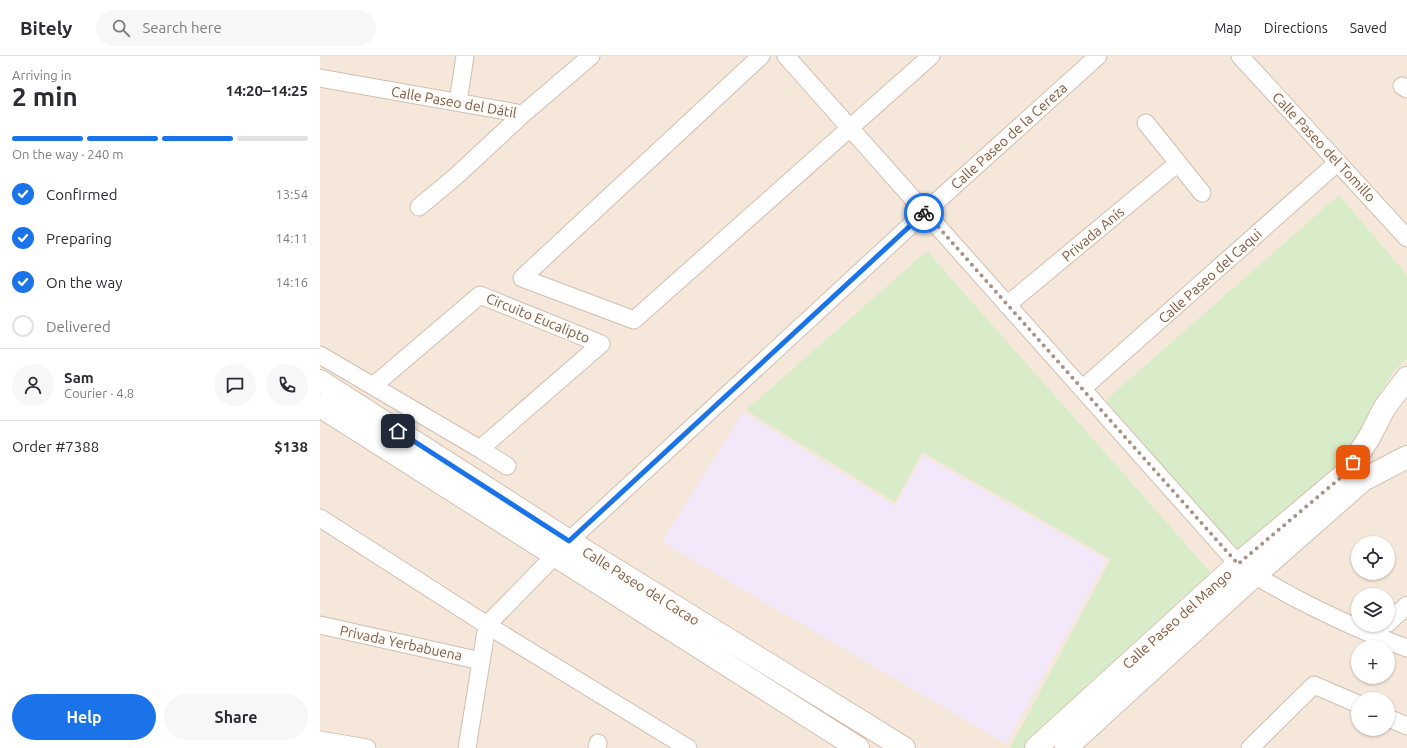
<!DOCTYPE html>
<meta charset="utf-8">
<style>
body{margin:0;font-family:Ubuntu,sans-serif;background:#f7f7f7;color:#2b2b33;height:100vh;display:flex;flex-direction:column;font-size:15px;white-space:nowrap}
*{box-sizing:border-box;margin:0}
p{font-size:13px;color:#7c7c81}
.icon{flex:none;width:22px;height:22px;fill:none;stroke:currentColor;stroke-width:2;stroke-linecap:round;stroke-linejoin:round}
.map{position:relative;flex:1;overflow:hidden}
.details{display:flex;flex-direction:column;background:#fff;width:320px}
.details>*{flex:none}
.controls{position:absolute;left:1031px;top:480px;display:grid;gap:8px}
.controls a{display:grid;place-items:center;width:44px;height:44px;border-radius:50%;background:#fff;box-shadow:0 1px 3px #0004;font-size:20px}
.pin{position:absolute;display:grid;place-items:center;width:34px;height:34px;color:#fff;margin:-17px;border-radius:8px;box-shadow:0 2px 6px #0006}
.courier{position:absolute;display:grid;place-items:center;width:40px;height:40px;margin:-20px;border:3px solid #1a73e8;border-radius:50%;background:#fff;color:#222;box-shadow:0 1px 5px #0007}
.summary em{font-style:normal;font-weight:700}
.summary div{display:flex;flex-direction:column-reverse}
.summary{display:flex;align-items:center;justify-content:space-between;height:68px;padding:0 12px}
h1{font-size:26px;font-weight:700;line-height:30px}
.bar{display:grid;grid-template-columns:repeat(4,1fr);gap:6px 4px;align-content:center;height:48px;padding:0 12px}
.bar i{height:5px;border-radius:3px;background:#e1e1e2}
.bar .active{background:#1a73e8}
.bar p{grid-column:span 4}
.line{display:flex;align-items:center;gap:10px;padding:0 12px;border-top:1px solid #e1e1e2}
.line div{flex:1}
.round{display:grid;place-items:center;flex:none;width:42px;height:42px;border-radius:21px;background:#f7f7f7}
ol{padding:0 12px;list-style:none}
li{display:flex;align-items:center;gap:12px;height:44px}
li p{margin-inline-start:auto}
li .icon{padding:4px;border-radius:50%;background:#1a73e8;color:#fff;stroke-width:4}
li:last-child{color:#7c7c81}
li i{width:22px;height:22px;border:2px solid #e1e1e2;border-radius:50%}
.primary-button{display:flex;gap:8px;margin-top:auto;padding:8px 12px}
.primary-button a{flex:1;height:46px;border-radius:24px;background:#1a73e8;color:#fff;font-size:16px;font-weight:700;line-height:46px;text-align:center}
.primary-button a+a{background:#f7f7f7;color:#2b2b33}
header{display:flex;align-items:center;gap:24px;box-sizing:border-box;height:56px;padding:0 20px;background:#fff;border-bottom:1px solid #e1e1e2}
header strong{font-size:19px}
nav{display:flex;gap:22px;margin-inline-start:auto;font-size:14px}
.search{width:280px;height:36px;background:#f7f7f7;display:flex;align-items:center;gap:10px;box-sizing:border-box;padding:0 14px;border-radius:22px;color:#7c7c81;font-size:15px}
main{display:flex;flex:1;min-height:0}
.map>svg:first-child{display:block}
.residential{fill:#f5e8da;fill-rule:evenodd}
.education{fill:#f3e8fa}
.green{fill:#d8ecc9}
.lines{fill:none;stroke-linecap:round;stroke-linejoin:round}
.street-casing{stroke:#d1beb0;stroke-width:19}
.secondary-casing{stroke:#d6c0b0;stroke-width:24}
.street{stroke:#fff;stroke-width:17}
.secondary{stroke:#fff;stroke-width:22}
.done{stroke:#a89285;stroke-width:4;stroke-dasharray:0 7.2}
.route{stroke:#1a73e8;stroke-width:5}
.labels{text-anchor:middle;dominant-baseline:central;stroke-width:3.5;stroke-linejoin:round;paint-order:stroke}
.street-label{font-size:14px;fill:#7a5c4d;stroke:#fffaf3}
</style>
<header>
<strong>Bitely</strong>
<div class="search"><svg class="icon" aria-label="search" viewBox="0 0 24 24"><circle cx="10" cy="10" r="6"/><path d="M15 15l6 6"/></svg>Search here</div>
<nav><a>Map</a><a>Directions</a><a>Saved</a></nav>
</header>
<main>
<section class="details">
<div class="summary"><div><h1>2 min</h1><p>Arriving in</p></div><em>14:20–14:25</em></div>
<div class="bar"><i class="active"></i><i class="active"></i><i class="active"></i><i></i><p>On the way · 240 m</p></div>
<ol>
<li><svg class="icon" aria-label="check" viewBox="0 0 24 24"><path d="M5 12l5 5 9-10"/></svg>Confirmed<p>13:54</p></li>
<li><svg class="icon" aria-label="check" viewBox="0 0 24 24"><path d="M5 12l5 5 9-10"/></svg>Preparing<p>14:11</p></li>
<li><svg class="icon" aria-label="check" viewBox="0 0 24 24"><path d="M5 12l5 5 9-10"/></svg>On the way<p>14:16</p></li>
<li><i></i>Delivered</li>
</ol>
<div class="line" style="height:72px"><a class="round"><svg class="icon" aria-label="person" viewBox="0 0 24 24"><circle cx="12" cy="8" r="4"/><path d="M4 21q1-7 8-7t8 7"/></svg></a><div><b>Sam</b><p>Courier · 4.8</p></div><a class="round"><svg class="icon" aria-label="chat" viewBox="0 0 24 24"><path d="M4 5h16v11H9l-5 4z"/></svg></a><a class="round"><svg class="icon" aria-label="phone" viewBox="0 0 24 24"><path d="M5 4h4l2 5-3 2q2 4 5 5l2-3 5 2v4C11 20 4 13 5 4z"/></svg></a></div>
<div class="line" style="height:52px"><div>Order #7388</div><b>$138</b></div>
<div class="primary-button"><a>Help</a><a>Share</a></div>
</section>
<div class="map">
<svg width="1087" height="692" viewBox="0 0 1087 692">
<rect width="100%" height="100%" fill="#fdf6ec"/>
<path class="residential" d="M0,0H1087V692H0ZM1038,487H1068V517H1038ZM1038,539H1068V569H1038ZM1038,591H1068V621H1038ZM1038,643H1068V673H1038Z"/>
<path class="education" d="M423,356L575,450L603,400L787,504L686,688L342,486Z"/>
<path class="green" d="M1019,139L1087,219V302L1073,316L1049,357L1031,399L917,499L786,344Z
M607,195L892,518L710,692H690L791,503L602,396L575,446L426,354Z"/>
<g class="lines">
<g class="street-casing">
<path id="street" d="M441,0L202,222L314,264L611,0
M466,0L918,508C936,521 955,531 975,542C1012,561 1048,578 1087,592
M920,0L1087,182
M0,22L203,58
M1082,30L1087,33
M138,46L145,0
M826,67L882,137
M99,151L135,121L203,58L271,0
M687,249L858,107
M0,299L160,393L187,410
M53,330L160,239L281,288L160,393
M762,333L1018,106
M0,462L167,569L368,692
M1068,567L1087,549
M0,569L161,605
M1068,662L1087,670
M0,684L47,692
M147,692L167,569L249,485L605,156L778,0
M277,692L278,687
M930,692L994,629L1038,648"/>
</g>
<g class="secondary-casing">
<path id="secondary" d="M0,325L249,485L584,692
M0,350L538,692
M716,692L918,508L1025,418L1049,382L1065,351L1087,322
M746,692L934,520L1043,424L1087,401"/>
</g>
<use href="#street" class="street"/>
<use href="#secondary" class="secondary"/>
</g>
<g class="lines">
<path class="done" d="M604,157L605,156L918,508L1025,418L1033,406"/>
<path class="route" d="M78,375L249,485L604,157"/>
</g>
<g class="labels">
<g class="street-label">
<text transform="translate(134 46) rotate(10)">Calle Paseo del Dátil</text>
<text transform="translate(689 80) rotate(-42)">Calle Paseo de la Cereza</text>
<text transform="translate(1004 91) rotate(47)">Calle Paseo del Tomillo</text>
<text transform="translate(773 178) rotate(-40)">Privada Anís</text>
<text transform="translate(890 220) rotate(-42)">Calle Paseo del Caqui</text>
<text transform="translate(218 262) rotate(22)">Circuito Eucalipto</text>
<text transform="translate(321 530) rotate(32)">Calle Paseo del Cacao</text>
<text transform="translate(857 563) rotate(-42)">Calle Paseo del Mango</text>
<text transform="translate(81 587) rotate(12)">Privada Yerbabuena</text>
</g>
</g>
</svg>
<div class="controls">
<a><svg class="icon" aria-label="locate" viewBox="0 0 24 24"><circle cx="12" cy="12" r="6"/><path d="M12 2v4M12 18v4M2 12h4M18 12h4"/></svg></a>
<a><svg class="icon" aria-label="layers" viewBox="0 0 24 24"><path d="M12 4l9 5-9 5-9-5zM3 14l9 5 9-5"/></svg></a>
<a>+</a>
<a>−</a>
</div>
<div class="pin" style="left:1033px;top:406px;background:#ea580c"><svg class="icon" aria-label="bag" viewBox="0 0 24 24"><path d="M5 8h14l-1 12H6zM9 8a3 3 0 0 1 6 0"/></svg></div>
<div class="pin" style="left:78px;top:375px;background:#1f2937"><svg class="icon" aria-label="home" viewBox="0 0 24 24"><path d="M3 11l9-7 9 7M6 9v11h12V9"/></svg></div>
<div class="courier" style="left:604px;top:157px"><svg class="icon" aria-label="bike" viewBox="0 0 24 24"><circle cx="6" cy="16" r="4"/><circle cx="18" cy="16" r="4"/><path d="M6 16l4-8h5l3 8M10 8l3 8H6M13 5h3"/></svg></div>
</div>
</main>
